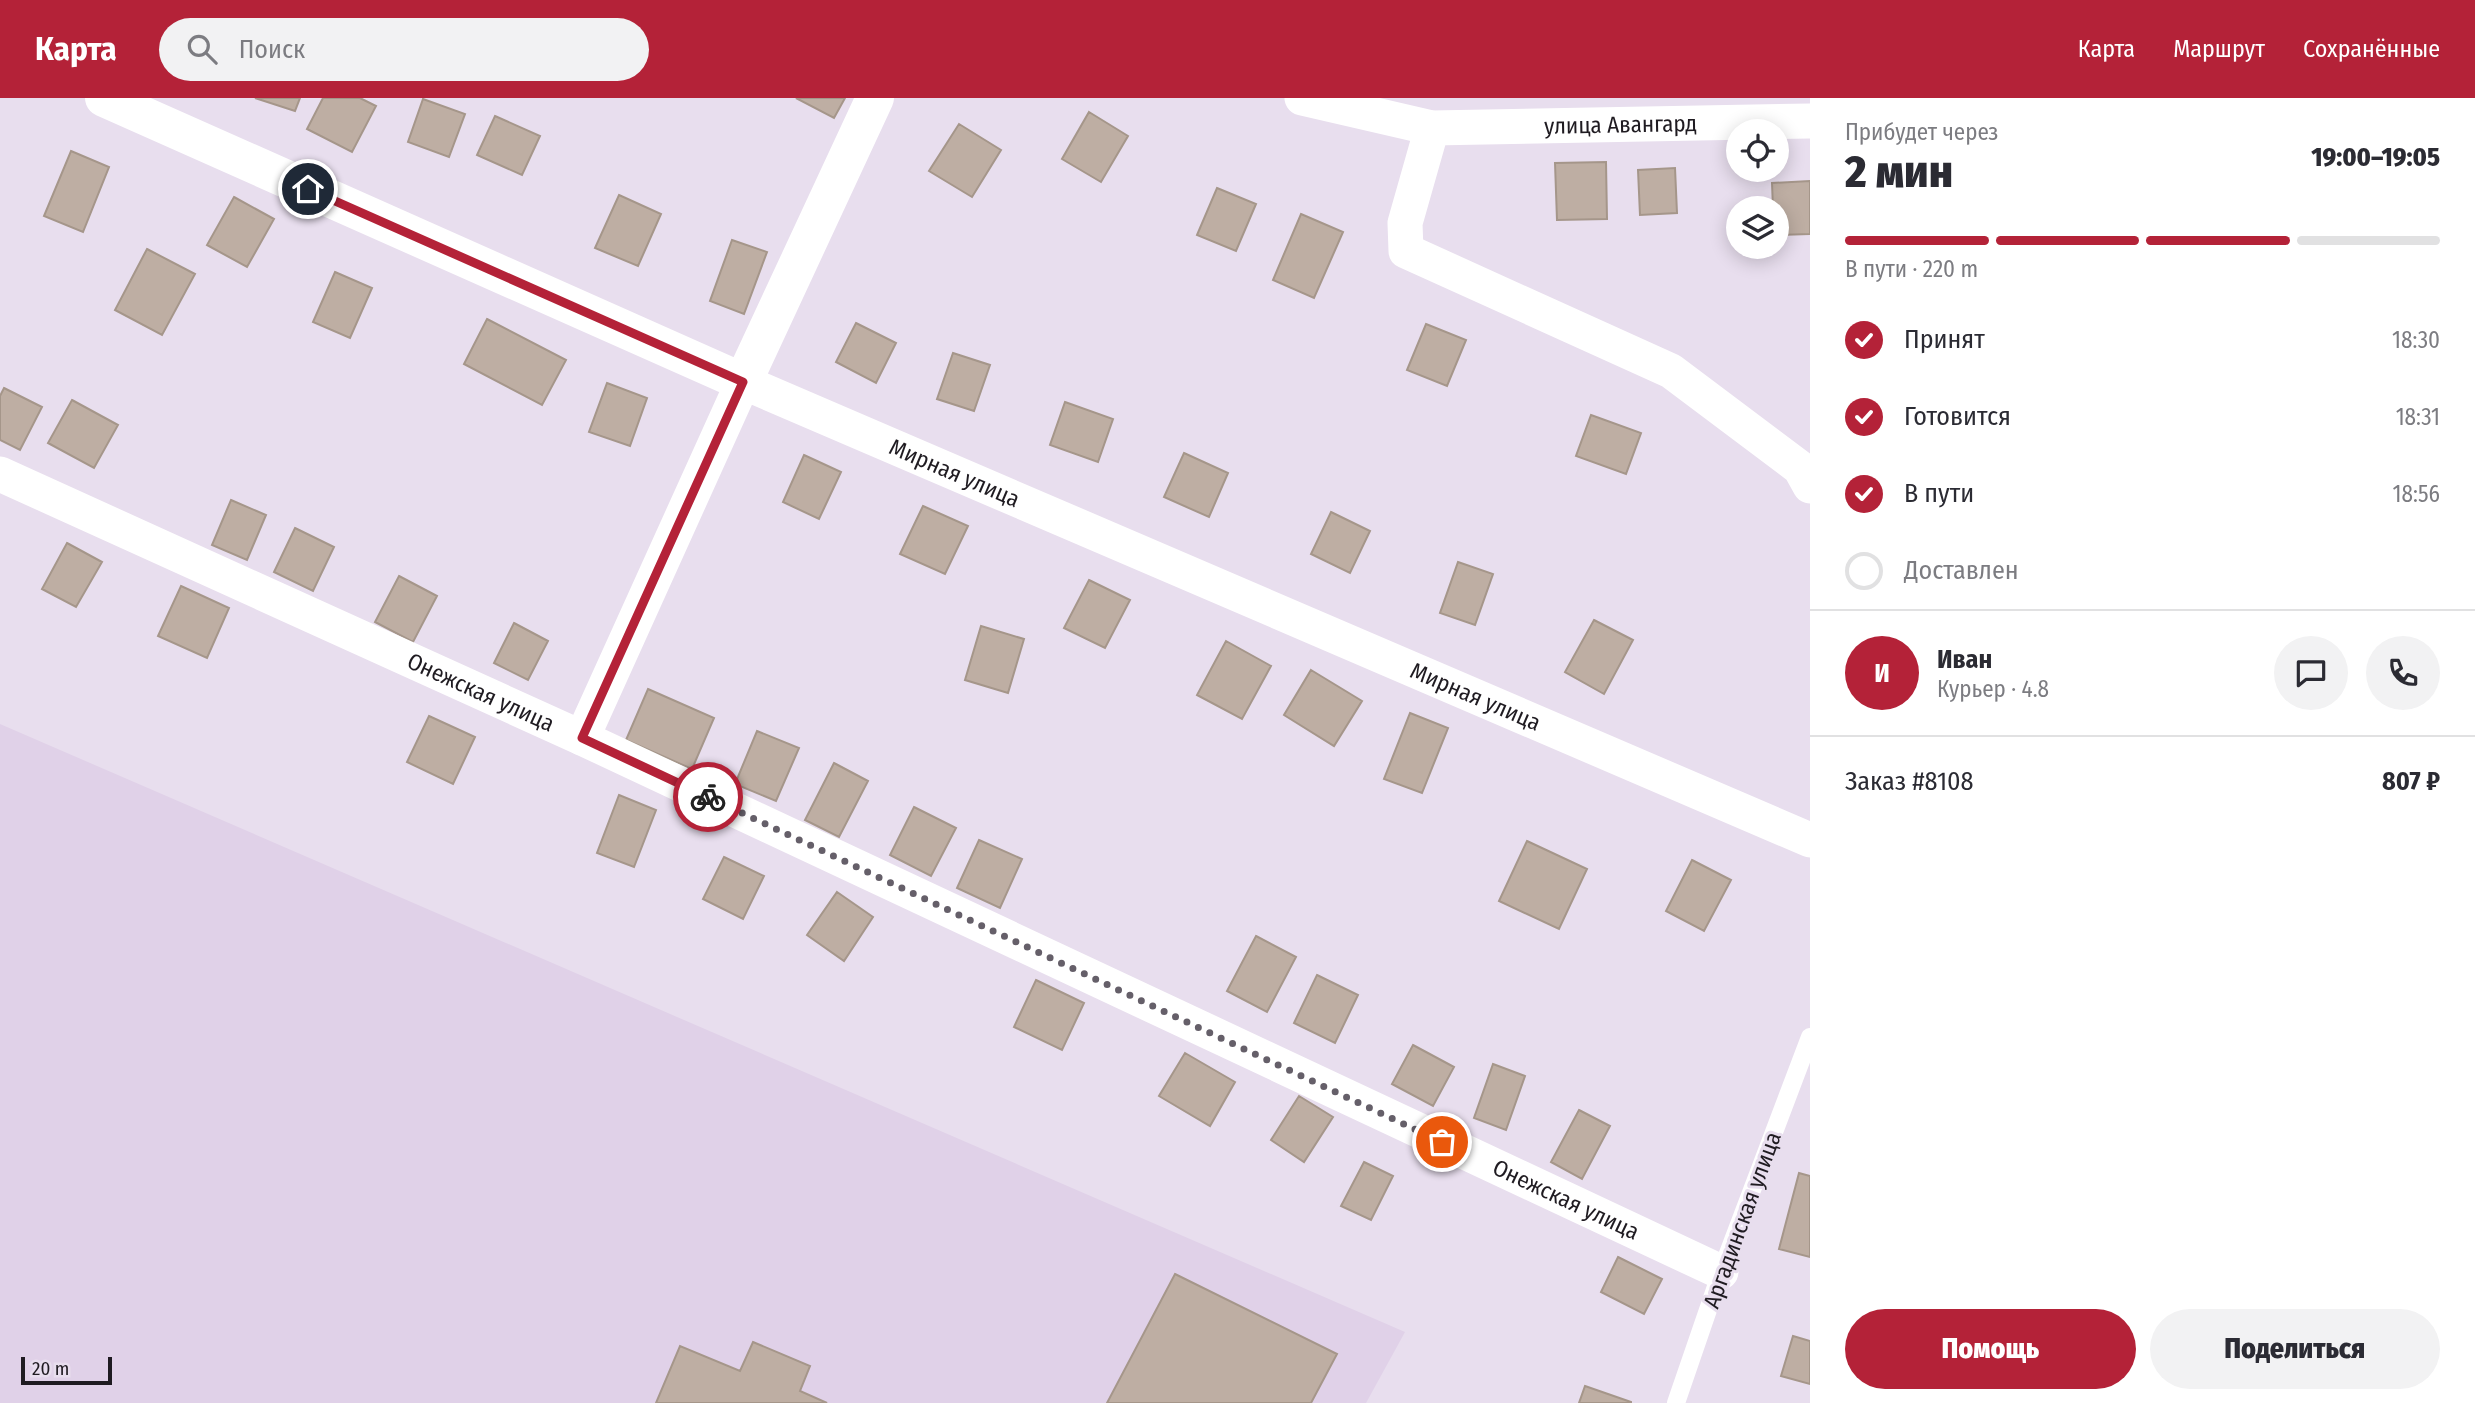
<!DOCTYPE html>
<html lang="ru">
<meta charset="utf-8">
<style>
body{margin:0;font-family:"Fira Sans Condensed",sans-serif;background:#f2f2f3;color:#2b2b33;height:100vh;display:flex;flex-direction:column;font-size:26px;white-space:nowrap}
*{box-sizing:border-box;margin:0}
p{font-size:23px;color:#7c7c81}
.icon{flex:none;width:38px;height:38px;fill:none;stroke:currentColor;stroke-width:2;stroke-linecap:round;stroke-linejoin:round}
.map{position:relative;flex:1;overflow:hidden}
.sheet{display:flex;flex-direction:column;background:#fff;width:665px}
.sheet>*{flex:none}
.tools{position:absolute;left:1726px;top:21px;display:grid;gap:14px}
.tools a{display:grid;place-items:center;width:63px;height:63px;border-radius:50%;background:#fff;box-shadow:0 4px 18px #0003;font-size:35px}
.scale{position:absolute;left:21px;bottom:18px;width:91px;box-sizing:border-box;padding-left:7px;border:4px solid #1f1b21;border-top:0;font-size:19px;line-height:24px;white-space:nowrap;color:#1f1b21;-webkit-text-stroke:5px #e8deee;paint-order:stroke}
.pin{position:absolute;display:grid;place-items:center;width:60px;height:60px;color:#fff;margin:-30px;border:4px solid #fff;border-radius:50%;box-shadow:0 2px 7px #0007}
.courier{position:absolute;display:grid;place-items:center;width:70px;height:70px;margin:-35px;border:5px solid #b42238;border-radius:50%;background:#fff;color:#222;box-shadow:0 2px 9px #0007}
.head em{font-style:normal;font-weight:800}
.head div{display:flex;flex-direction:column-reverse}
.head{display:flex;align-items:center;justify-content:space-between;height:119px;padding:0 35px}
h1{font-size:46px;font-weight:800;line-height:52px}
.bar{display:grid;grid-template-columns:repeat(4,1fr);gap:10px 7px;align-content:center;height:84px;padding:0 35px}
.bar i{height:9px;border-radius:5px;background:#e1e1e2}
.bar .active{background:#b42238}
.bar p{grid-column:span 4}
.line{display:flex;align-items:center;gap:18px;padding:0 35px;border-top:2px solid #e1e1e2}
.line div{flex:1}
.round{display:grid;place-items:center;flex:none;width:74px;height:74px;border-radius:37px;background:#f2f2f3}
ol{padding:0 35px;list-style:none}
li{display:flex;align-items:center;gap:21px;height:77px}
li p{margin-inline-start:auto}
li .icon{padding:7px;border-radius:50%;background:#b42238;color:#fff;stroke-width:4}
li:last-child{color:#7c7c81}
li i{width:38px;height:38px;border:4px solid #e1e1e2;border-radius:50%}
.button{display:flex;gap:14px;margin-top:auto;padding:14px 35px}
.button a{flex:1;height:80px;border-radius:42px;background:#b42238;color:#fff;font-size:28px;font-weight:800;line-height:80px;text-align:center}
.button a+a{background:#f2f2f3;color:#2b2b33}
header{display:flex;align-items:center;gap:42px;box-sizing:border-box;height:98px;padding:0 35px;background:#b42238;color:#fff}
header strong{font-size:33px}
nav{display:flex;gap:38px;margin-inline-start:auto;font-size:24px}
.search{width:490px;height:63px;background:#f2f2f3;display:flex;align-items:center;gap:18px;box-sizing:border-box;padding:0 24px;border-radius:38px;color:#7c7c81;font-size:26px}
main{display:flex;flex:1;min-height:0}
.map>svg:first-child{display:block}
.built{fill:#e0d1e8}
.building{fill:#beaea3;stroke:#a5968a;stroke-width:2}
.lines{fill:none;stroke-linecap:round;stroke-linejoin:round}
.lane{stroke:#fff;stroke-width:18}
.street{stroke:#fff;stroke-width:35}
.secondary{stroke:#fff;stroke-width:38}
.done{stroke:#655f69;stroke-width:7;stroke-dasharray:0 12.6}
.route{stroke:#b42238;stroke-width:9}
.labels{text-anchor:middle;dominant-baseline:central;stroke-width:6;stroke-linejoin:round;paint-order:stroke}
.street-label{font-size:23px;fill:#1f1b21;stroke:#e8deee}
</style>
<header>
<strong>Карта</strong>
<div class="search"><svg class="icon" aria-label="search" viewBox="0 0 24 24"><circle cx="10" cy="10" r="6"/><path d="M15 15l6 6"/></svg>Поиск</div>
<nav><a>Карта</a><a>Маршрут</a><a>Сохранённые</a></nav>
</header>
<main>
<div class="map">
<svg width="1810" height="1305" viewBox="0 0 1810 1305">
<rect width="100%" height="100%" fill="#e8deee"/>
<path class="built" d="M0,626L1405,1234L1366,1305H0Z"/>
<path class="building" d="M255,0H300L295,13Z
M323,0H360L376,8L352,54L307,31Z
M796,0H845L834,20Z
M423,1L465,16L449,59L408,44Z
M1089,14L1128,38L1101,84L1062,61Z
M495,18L540,38L522,77L477,57Z
M959,26L1001,52L972,99L929,73Z
M71,53L109,69L83,134L44,118Z
M1606,64L1607,121L1557,122L1555,65Z
M1675,70L1677,115L1640,117L1638,72Z
M1810,83V136L1776,137V110H1773L1772,85Z
M1217,90L1256,106L1236,153L1197,137Z
M619,97L661,116L638,168L595,150Z
M234,99L274,121L247,169L207,147Z
M1301,116L1343,134L1314,200L1273,182Z
M732,142L767,154L744,216L710,203Z
M147,151L195,176L162,237L115,212Z
M335,174L372,190L350,240L313,224Z
M487,221L566,262L542,307L464,266Z
M856,225L896,245L876,285L836,264Z
M1426,226L1466,242L1447,288L1407,272Z
M953,255L990,267L974,313L937,301Z
M607,285L647,300L630,348L589,334Z
M4,290L42,309L20,352L0,342V298Z
M72,302L118,327L94,370L48,345Z
M1065,304L1113,321L1098,364L1050,347Z
M1591,317L1641,335L1626,376L1576,358Z
M1184,355L1228,375L1209,419L1164,399Z
M804,357L841,374L819,421L783,404Z
M231,402L266,417L247,462L212,447Z
M923,408L968,428L945,476L900,456Z
M1331,414L1370,433L1350,475L1311,456Z
M295,430L334,449L313,493L274,474Z
M67,445L102,464L76,509L42,491Z
M1458,464L1493,476L1475,527L1440,515Z
M399,478L437,498L413,544L375,524Z
M1089,482L1130,502L1105,550L1064,530Z
M181,488L229,510L207,560L158,538Z
M1594,522L1633,542L1604,596L1565,574Z
M514,525L548,543L528,582L494,565Z
M981,528L1024,541L1008,595L965,582Z
M1226,543L1271,568L1242,621L1197,597Z
M1311,572L1362,603L1334,648L1284,617Z
M648,591L714,620L692,671L626,642Z
M1410,615L1448,630L1422,695L1384,681Z
M429,618L475,639L453,686L407,664Z
M757,633L799,650L776,703L735,686Z
M834,665L868,683L839,739L805,722Z
M619,697L656,712L634,769L597,755Z
M914,709L956,730L931,778L890,757Z
M979,742L1022,761L1000,810L957,790Z
M1527,743L1587,771L1559,831L1499,803Z
M724,759L764,778L743,821L703,801Z
M1692,762L1731,782L1704,833L1666,813Z
M837,794L873,819L844,863L807,837Z
M1256,838L1296,859L1267,914L1227,893Z
M1317,877L1358,897L1335,945L1294,925Z
M1036,882L1084,905L1062,952L1014,929Z
M1413,947L1454,969L1433,1008L1392,986Z
M1185,955L1235,984L1210,1028L1159,998Z
M1493,966L1525,978L1506,1032L1474,1020Z
M1299,998L1333,1019L1304,1064L1271,1042Z
M1579,1012L1610,1028L1582,1081L1551,1064Z
M1364,1064L1393,1078L1371,1122L1341,1108Z
M1799,1075L1810,1078V1159L1779,1151Z
M1618,1159L1662,1181L1644,1216L1601,1194Z
M1175,1176L1337,1256L1311,1305H1107Z
M1793,1238L1810,1243V1286L1781,1278Z
M753,1244L810,1268L800,1293L827,1305H656L680,1248L740,1273Z
M1585,1288L1631,1304V1305H1579Z"/>
<g class="lines">
<path class="lane" d="M1676,1305L1721,1174L1810,939"/>
<g class="street">
<path id="s1" d="M1302,0L1432,30L1810,23"/>
<path d="M1432,30L1405,125L1406,153L1671,273L1800,370L1810,388"/>
<path id="s2" d="M0,376L582,640L1721,1174"/>
<path id="s3" d="M582,640L743,284L1810,742"/>
</g>
<path class="secondary" d="M104,0L743,284L875,0"/>
</g>
<g class="lines">
<path class="done" d="M708,699L1442,1044"/>
<path class="route" d="M308,91L743,284L582,640L708,699"/>
</g>
<g class="labels">
<g class="street-label">
<text stroke="none"><textPath href="#s1" startOffset="322">улица Авангард</textPath></text>
<text stroke="none"><textPath href="#s3" startOffset="621">Мирная улица</textPath></text>
<text stroke="none"><textPath href="#s2" startOffset="528">Онежская улица</textPath></text>
<text stroke="none"><textPath href="#s3" startOffset="1188">Мирная улица</textPath></text>
<text stroke="none"><textPath href="#s2" startOffset="1726">Онежская улица</textPath></text>
<text transform="translate(1742 1122) rotate(-70)">Аргадинская улица</text>
</g>
</g>
</svg>
<div class="tools">
<a><svg class="icon" aria-label="locate" viewBox="0 0 24 24"><circle cx="12" cy="12" r="6"/><path d="M12 2v4M12 18v4M2 12h4M18 12h4"/></svg></a>
<a><svg class="icon" aria-label="layers" viewBox="0 0 24 24"><path d="M12 4l9 5-9 5-9-5zM3 14l9 5 9-5"/></svg></a>
</div>
<div class="scale">20 m</div>
<div class="pin" style="left:1442px;top:1044px;background:#ea580c"><svg class="icon" aria-label="bag" viewBox="0 0 24 24"><path d="M5 8h14l-1 12H6zM9 8a3 3 0 0 1 6 0"/></svg></div>
<div class="pin" style="left:308px;top:91px;background:#1f2937"><svg class="icon" aria-label="home" viewBox="0 0 24 24"><path d="M3 11l9-7 9 7M6 9v11h12V9"/></svg></div>
<div class="courier" style="left:708px;top:699px"><svg class="icon" aria-label="bike" viewBox="0 0 24 24"><circle cx="6" cy="16" r="4"/><circle cx="18" cy="16" r="4"/><path d="M6 16l4-8h5l3 8M10 8l3 8H6M13 5h3"/></svg></div>
</div>
<section class="sheet">
<div class="head"><div><h1>2 мин</h1><p>Прибудет через</p></div><em>19:00–19:05</em></div>
<div class="bar"><i class="active"></i><i class="active"></i><i class="active"></i><i></i><p>В пути · 220 m</p></div>
<ol>
<li><svg class="icon" aria-label="check" viewBox="0 0 24 24"><path d="M5 12l5 5 9-10"/></svg>Принят<p>18:30</p></li>
<li><svg class="icon" aria-label="check" viewBox="0 0 24 24"><path d="M5 12l5 5 9-10"/></svg>Готовится<p>18:31</p></li>
<li><svg class="icon" aria-label="check" viewBox="0 0 24 24"><path d="M5 12l5 5 9-10"/></svg>В пути<p>18:56</p></li>
<li><i></i>Доставлен</li>
</ol>
<div class="line" style="height:126px"><b class="round" style="background:#b42238;color:#fff">И</b><div><b>Иван</b><p>Курьер · 4.8</p></div><a class="round"><svg class="icon" aria-label="chat" viewBox="0 0 24 24"><path d="M4 5h16v11H9l-5 4z"/></svg></a><a class="round"><svg class="icon" aria-label="phone" viewBox="0 0 24 24"><path d="M5 4h4l2 5-3 2q2 4 5 5l2-3 5 2v4C11 20 4 13 5 4z"/></svg></a></div>
<div class="line" style="height:91px"><div>Заказ #8108</div><b>807 ₽</b></div>
<div class="button"><a>Помощь</a><a>Поделиться</a></div>
</section>
</main>
